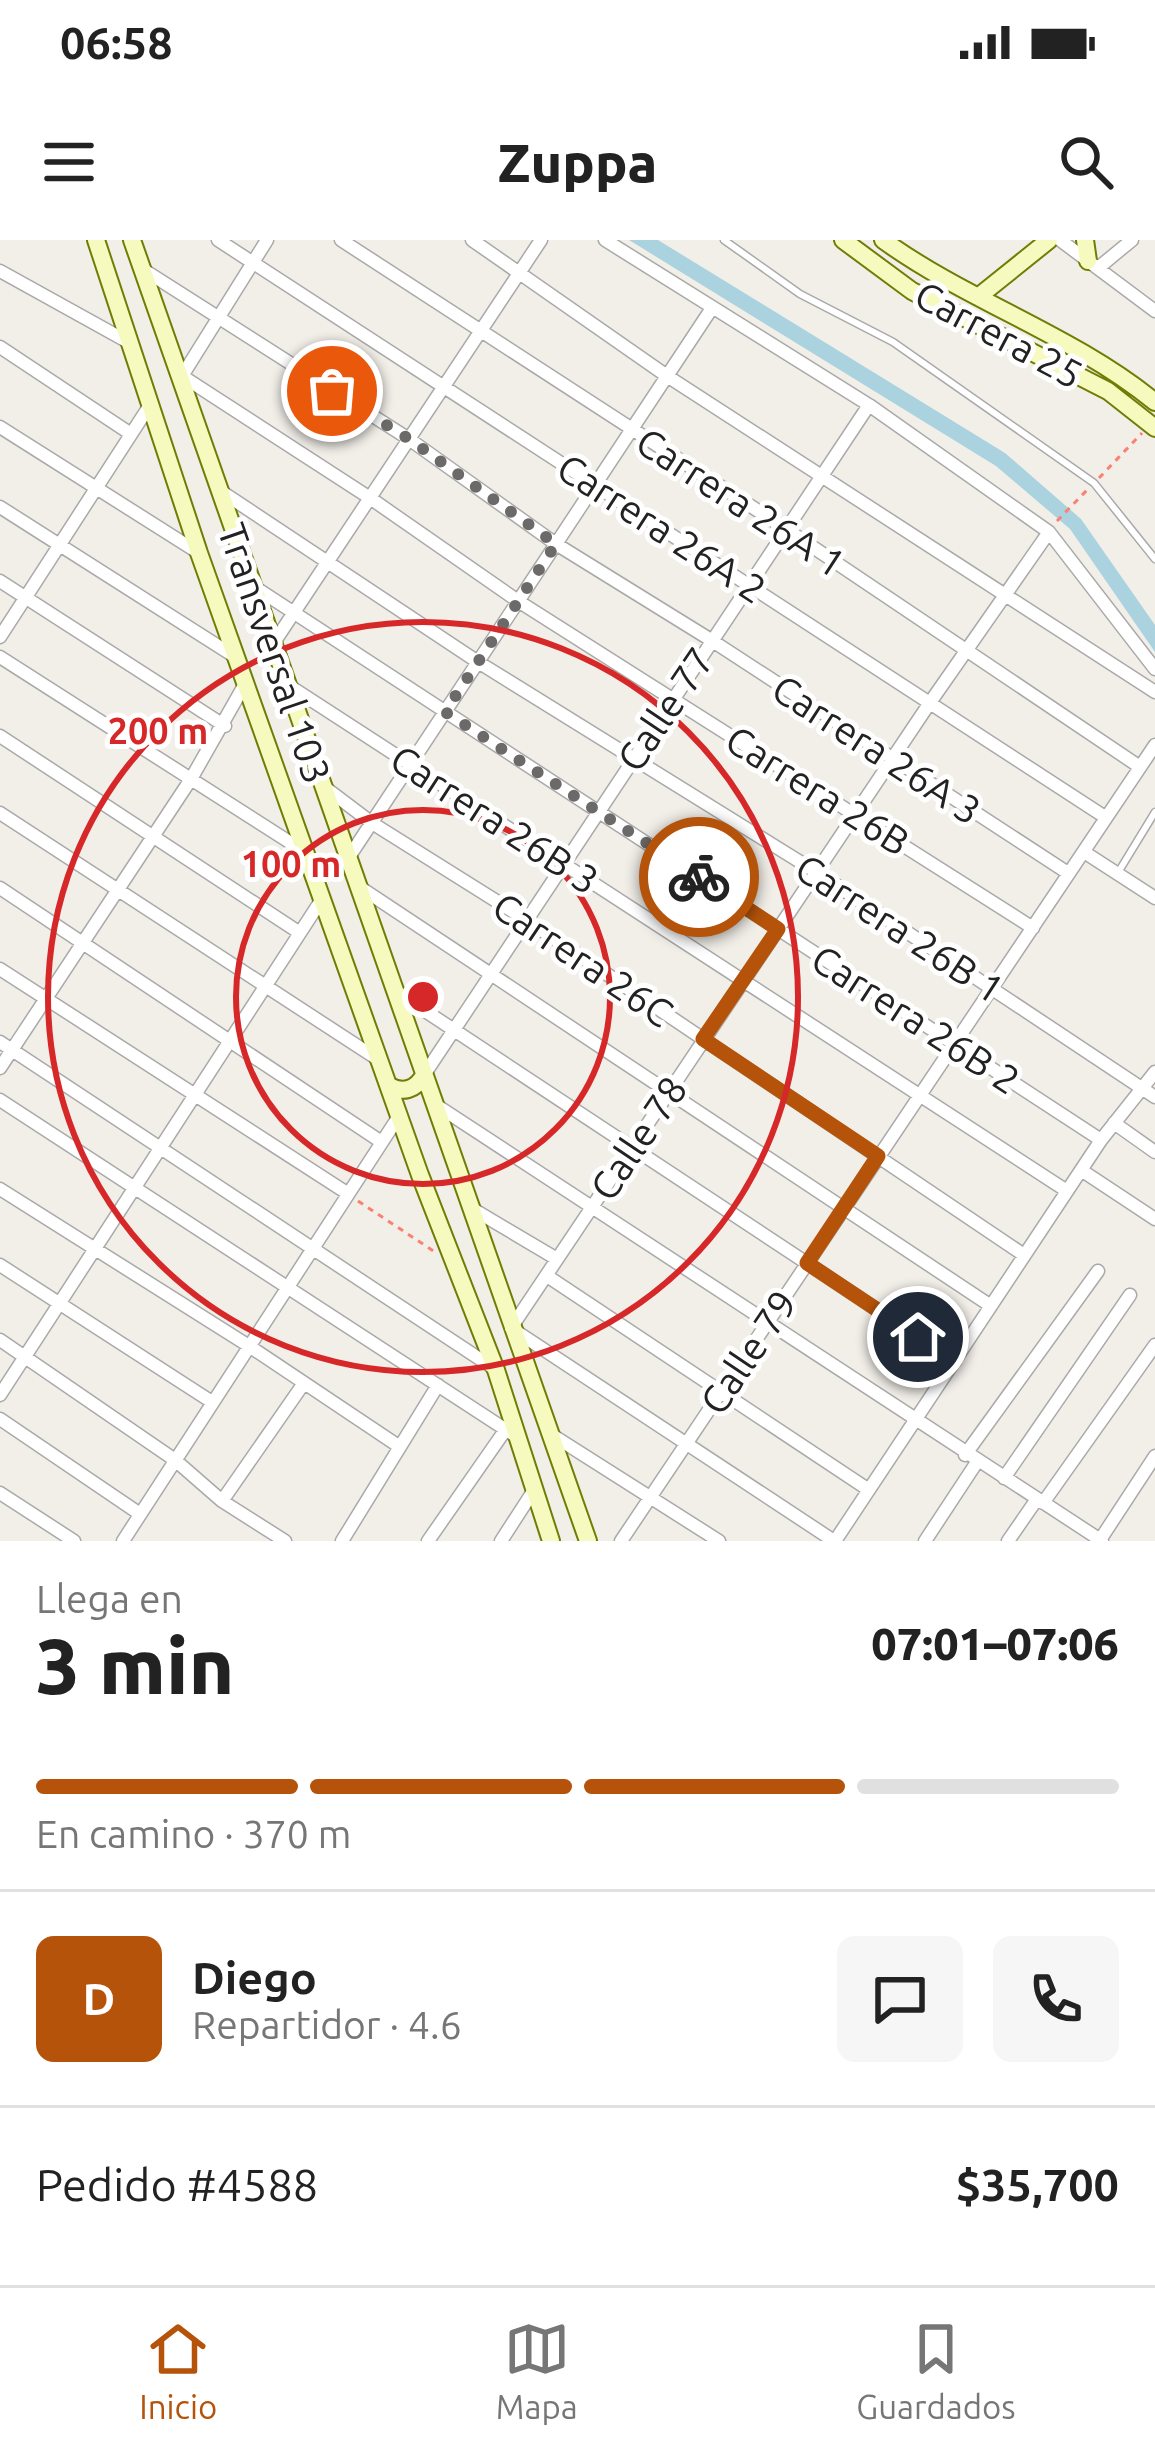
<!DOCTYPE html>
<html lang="es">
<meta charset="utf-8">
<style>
body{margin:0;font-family:Ubuntu,sans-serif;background:#f6f6f6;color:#222;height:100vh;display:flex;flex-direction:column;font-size:45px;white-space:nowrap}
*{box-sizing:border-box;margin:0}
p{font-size:39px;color:#767676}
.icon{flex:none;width:66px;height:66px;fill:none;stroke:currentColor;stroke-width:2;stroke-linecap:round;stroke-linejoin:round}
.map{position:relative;height:1301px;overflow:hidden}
.drawer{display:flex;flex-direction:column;background:#fff;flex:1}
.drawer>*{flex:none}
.pin{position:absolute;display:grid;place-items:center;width:102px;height:102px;color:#fff;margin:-51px;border:6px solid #fff;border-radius:50%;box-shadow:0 3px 12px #0007}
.courier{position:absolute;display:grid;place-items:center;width:120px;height:120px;margin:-60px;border:9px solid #b45309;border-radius:50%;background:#fff;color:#222;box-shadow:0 3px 15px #0007}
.head em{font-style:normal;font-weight:800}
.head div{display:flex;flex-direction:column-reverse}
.head{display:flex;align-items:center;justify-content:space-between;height:204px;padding:0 36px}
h1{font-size:78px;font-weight:800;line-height:90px}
.bar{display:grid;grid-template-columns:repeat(4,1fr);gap:18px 12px;align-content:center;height:144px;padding:0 36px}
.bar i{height:15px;border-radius:9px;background:#e0e0e0}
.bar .current{background:#b45309}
.bar p{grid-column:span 4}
.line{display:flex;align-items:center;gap:30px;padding:0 36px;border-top:3px solid #e0e0e0}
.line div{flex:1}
.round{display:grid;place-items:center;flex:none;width:126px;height:126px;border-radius:18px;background:#f6f6f6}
.status{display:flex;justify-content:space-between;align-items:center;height:84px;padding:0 60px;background:#fff;direction:ltr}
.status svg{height:33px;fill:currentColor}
header{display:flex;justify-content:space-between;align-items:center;height:156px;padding:0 36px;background:#fff;font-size:54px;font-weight:800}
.tabs{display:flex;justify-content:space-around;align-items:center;height:168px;border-top:3px solid #e0e0e0;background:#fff;font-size:33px;color:#767676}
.tabs a{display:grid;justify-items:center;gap:6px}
.tabs .current{color:#b45309}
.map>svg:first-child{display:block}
.water{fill:#aad3df}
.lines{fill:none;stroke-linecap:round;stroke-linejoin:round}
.lane-casing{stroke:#a9a9a9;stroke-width:9}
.street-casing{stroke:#a9a9a9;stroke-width:15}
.secondary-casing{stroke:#707d05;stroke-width:20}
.path{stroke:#fa8072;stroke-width:3;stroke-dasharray:6 6;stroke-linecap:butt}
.lane{stroke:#fff;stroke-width:6}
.street{stroke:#fff;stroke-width:12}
.secondary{stroke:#f7fabf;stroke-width:16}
.done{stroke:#6b6a68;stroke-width:12;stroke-dasharray:0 21.6}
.route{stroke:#b45309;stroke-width:15}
.ring{fill:none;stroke:#d62828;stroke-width:6}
.labels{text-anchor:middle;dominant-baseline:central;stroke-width:10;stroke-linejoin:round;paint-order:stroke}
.street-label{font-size:39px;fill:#222;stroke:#fff}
.centre{fill:#d62828;stroke:#fff;stroke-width:6}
.ring-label{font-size:36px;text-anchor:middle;font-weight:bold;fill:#d62828;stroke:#fff;stroke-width:10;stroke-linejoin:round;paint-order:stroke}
</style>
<div class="status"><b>06:58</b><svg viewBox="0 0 49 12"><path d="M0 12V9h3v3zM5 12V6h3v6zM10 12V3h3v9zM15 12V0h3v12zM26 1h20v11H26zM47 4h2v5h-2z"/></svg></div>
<header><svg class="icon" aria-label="menu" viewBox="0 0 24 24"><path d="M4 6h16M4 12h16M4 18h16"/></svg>Zuppa<svg class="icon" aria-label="search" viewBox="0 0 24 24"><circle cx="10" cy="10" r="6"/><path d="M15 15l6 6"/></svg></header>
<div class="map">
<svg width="1155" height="1301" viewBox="0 0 1155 1301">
<rect width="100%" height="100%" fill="#f2efe9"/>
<path class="water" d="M629,0H658L1005,213L1081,279L1155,385V412L1070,289L996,226Z"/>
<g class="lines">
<g class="lane-casing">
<path id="lane" d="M724,0L800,54L893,102L1094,243L1155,319
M1119,631L1155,572"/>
</g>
<g class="street-casing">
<path id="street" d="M218,0L1105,577
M267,0L182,136L370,258L518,361L1033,688
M341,0L786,289L1140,527
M472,0L667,136L1155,452
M605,0L869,165L1049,292L1155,429
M1060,0L1155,71
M1098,28L1132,0
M144,30L409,199L556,304L711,400L1068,633
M0,31L130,103
M0,107L131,194
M0,187L199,313
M219,250L478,422L818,633L1155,857
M0,267L237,418
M0,341L225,486
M253,346L1101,900
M0,397L150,165
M273,404L541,0
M0,417L305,612
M288,445L1067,951
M0,496L300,693
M327,549L372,583L525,679L1024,1015
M0,573L379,820
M1084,612L1155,658
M347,620L712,68
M0,648L380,901
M361,648L991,1066
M0,729L347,953
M398,753L955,1121
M0,802L495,1129
M0,828L191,539L245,444
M424,835L869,165
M0,860L514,1195
M436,865L1102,1301
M1114,883L1155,912
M1081,930L1155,979
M0,949L249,1106L400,1207
M471,968L557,1019
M0,1025L212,1162
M547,1036L869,1250
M0,1100L175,1220L222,1261L285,1301
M0,1155L322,659
M0,1179L140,1274
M549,1193L719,1301
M965,1215L1098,1031
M1004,1238L1130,1055
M0,1253L74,1301
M222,1261L304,1143
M1043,1263L1155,1105
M1100,1300L1155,1216
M123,1301L399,876
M342,1301L438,1145
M428,1301L506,1189
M501,1301L534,1250
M621,1301L1155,505
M834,1301L511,1088L929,464L1049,292
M835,1301L1101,900L1155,832
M925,1301L977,1222
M1008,1301L1037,1259"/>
</g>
<g class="secondary-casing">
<path id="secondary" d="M96,0L199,313L420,935L496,1130L551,1301
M132,0L588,1301
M843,0L912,51L1108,151L1155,188
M883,0C969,62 1073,95 1155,162
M1085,0L1088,21
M978,57L1049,0
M388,845C402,854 416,850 424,835"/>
</g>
<path class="path" d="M1099,238L1142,193
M1057,281L1088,249
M358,961L435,1012"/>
<use href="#lane" class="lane"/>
<use href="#street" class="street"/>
<use href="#secondary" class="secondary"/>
</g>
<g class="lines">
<path class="done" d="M332,151L409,199L556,304L445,472L699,637"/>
<path class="route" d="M699,637L778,689L703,799L878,916L807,1023L918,1097"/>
</g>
<g class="ring">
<circle cx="423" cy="757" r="187"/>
<circle cx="423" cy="757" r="375"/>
</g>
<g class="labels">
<g class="street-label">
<text transform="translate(999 94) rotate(28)">Carrera 25</text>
<text transform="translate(741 262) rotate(33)">Carrera 26A 1</text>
<text transform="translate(662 288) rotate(33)">Carrera 26A 2</text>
<text transform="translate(275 413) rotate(71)">Transversal 103</text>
<text transform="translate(665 469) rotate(-56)">Calle 77</text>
<text transform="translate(877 509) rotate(33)">Carrera 26A 3</text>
<text transform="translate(818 550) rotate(32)">Carrera 26B</text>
<text transform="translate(495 579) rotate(33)">Carrera 26B 3</text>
<text transform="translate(900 688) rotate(33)">Carrera 26B 1</text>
<text transform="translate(583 719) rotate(34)">Carrera 26C</text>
<text transform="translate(916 779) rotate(33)">Carrera 26B 2</text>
<text transform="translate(638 898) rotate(-56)">Calle 78</text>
<text transform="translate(748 1112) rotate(-56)">Calle 79</text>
</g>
</g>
<circle cx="423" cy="757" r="18" class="centre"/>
<g class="ring-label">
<text x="158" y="504">200 m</text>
<text x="291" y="637">100 m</text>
</g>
</svg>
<div class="pin" style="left:332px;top:151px;background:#ea580c"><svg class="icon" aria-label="bag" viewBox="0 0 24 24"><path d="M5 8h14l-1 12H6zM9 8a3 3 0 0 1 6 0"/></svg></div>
<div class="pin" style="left:918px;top:1097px;background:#1f2937"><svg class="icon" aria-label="home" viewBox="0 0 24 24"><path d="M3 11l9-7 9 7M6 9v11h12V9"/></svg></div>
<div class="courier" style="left:699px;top:637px"><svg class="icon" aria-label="bike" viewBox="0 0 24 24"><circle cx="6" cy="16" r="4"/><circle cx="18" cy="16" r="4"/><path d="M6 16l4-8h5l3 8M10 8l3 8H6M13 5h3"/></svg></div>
</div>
<section class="drawer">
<div class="head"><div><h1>3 min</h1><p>Llega en</p></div><em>07:01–07:06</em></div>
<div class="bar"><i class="current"></i><i class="current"></i><i class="current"></i><i></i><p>En camino · 370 m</p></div>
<div class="line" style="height:216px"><b class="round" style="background:#b45309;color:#fff">D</b><div><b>Diego</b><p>Repartidor · 4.6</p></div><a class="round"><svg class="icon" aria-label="chat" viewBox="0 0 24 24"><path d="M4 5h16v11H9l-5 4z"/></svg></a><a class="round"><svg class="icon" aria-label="phone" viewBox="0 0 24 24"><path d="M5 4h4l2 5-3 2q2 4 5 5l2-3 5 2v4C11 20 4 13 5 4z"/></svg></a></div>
<div class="line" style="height:156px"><div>Pedido #4588</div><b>$35,700</b></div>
</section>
<nav class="tabs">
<a class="current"><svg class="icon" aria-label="home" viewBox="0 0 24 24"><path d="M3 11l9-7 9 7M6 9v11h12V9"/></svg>Inicio</a>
<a><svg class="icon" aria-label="map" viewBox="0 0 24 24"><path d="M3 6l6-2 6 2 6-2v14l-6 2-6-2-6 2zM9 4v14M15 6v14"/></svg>Mapa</a>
<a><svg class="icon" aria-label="saved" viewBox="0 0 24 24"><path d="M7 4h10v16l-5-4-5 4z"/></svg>Guardados</a>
</nav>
